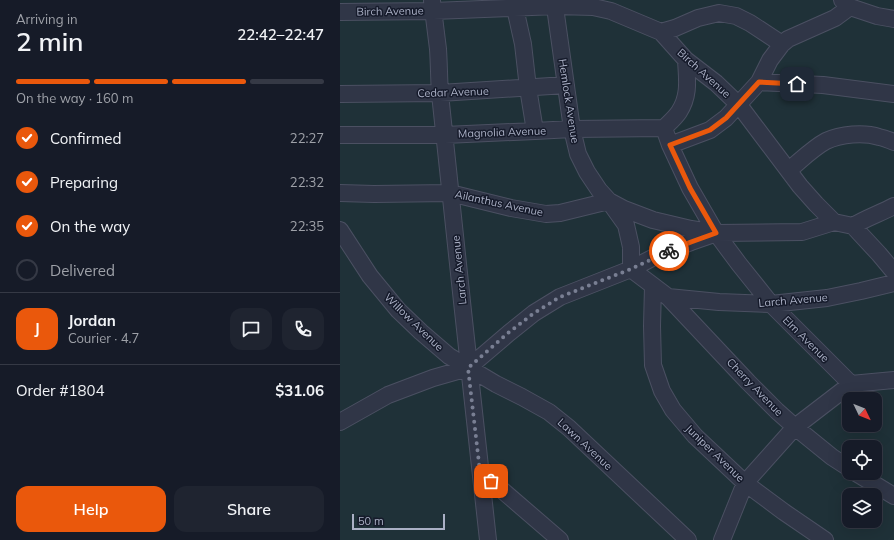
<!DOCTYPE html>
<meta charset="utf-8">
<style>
body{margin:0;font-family:Mulish,sans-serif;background:#1f2430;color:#f1f3f6;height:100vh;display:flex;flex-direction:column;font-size:15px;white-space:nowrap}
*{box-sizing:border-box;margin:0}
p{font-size:13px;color:#9ea1a8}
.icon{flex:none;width:22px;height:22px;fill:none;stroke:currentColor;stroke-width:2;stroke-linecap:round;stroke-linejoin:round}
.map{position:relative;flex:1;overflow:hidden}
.drawer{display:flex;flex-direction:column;background:#161b28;width:340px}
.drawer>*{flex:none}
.needle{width:26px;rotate:133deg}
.buttons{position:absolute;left:502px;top:392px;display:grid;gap:8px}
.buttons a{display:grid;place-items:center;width:40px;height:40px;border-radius:8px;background:#161b28;box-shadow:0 4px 16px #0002,0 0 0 1px #353945;font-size:20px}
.scale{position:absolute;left:12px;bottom:10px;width:93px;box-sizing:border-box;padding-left:4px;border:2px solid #aab0c5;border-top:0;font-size:11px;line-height:14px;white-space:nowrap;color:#aab0c5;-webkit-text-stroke:3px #161b2b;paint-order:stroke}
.pin{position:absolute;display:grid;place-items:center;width:34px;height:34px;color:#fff;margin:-17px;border-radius:8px;box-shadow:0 2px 6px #0006}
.courier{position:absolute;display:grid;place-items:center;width:40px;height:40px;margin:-20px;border:3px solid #ea580c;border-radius:50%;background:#fff;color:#222;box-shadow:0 1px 5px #0007}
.headline em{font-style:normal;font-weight:600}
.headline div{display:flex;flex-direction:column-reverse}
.headline{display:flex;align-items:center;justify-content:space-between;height:68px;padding:0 16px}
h1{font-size:26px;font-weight:600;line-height:30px}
.bar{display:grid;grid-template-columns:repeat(4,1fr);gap:6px 4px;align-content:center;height:48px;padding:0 16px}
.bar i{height:5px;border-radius:3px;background:#353945}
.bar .current{background:#ea580c}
.bar p{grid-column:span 4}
.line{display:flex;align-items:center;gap:10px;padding:0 16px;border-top:1px solid #353945}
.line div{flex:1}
.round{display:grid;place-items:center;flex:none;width:42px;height:42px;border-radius:12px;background:#1f2430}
ol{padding:0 16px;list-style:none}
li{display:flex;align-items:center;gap:12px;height:44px}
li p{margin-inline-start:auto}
li .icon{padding:4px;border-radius:50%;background:#ea580c;color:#fff;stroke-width:4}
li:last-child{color:#9ea1a8}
li i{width:22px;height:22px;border:2px solid #353945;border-radius:50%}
.primary-button{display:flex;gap:8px;margin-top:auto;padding:8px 16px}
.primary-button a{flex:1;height:46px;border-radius:12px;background:#ea580c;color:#fff;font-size:16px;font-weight:600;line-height:46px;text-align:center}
.primary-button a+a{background:#1f2430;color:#f1f3f6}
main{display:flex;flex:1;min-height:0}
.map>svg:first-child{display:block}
.green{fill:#1f3138;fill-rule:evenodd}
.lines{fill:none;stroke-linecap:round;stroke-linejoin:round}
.minor-casing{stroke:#4b5062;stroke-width:18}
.minor{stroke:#303647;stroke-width:16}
.done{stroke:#797f93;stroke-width:4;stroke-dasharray:0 7.2}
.route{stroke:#ea580c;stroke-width:5}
.labels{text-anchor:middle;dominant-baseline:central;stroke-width:3;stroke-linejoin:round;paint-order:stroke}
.street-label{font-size:11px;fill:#aab0c5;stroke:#161b2b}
</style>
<main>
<section class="drawer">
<div class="headline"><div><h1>2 min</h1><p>Arriving in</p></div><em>22:42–22:47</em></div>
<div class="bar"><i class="current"></i><i class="current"></i><i class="current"></i><i></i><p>On the way · 160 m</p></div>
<ol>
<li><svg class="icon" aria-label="check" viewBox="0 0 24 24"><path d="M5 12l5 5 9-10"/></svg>Confirmed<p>22:27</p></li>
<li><svg class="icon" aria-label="check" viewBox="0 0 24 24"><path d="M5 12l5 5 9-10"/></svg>Preparing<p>22:32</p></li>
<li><svg class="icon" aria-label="check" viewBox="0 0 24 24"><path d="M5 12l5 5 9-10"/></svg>On the way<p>22:35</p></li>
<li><i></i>Delivered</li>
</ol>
<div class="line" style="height:72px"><b class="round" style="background:#ea580c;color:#fff">J</b><div><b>Jordan</b><p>Courier · 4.7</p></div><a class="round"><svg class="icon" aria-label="chat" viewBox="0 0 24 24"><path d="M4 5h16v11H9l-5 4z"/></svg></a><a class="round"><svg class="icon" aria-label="phone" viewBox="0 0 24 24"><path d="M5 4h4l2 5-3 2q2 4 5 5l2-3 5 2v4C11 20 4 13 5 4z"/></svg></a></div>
<div class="line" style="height:52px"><div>Order #1804</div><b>$31.06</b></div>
<div class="primary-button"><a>Help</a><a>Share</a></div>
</section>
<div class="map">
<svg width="554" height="540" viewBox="0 0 554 540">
<rect width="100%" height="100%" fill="#1d2436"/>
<path class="green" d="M0,0H554V540H0ZM509,399H535V425H509ZM509,447H535V473H509ZM509,495H535V521H509Z"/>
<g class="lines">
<g class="minor-casing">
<path id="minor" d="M214,0L232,129L238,154L247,172L259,190L269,201L284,209L313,220L351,229L376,233L462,232L494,222
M502,0L510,7L537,16L554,19
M92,1C94,17 96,33 98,49C99,64 99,79 100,94C116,243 131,391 148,540
M175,8L183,44L188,88L195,131
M0,12L93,11L216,6L253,7L271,11L321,32L346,60L376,83L399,105L460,186L476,204L494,222L513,226
M321,32L335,28L358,18L379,13L396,16L410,23L442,44
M419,82L483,85L554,94
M0,94L100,93L226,85
M324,128L330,145L350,188L376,233L399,264L431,304L511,384
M324,128C329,123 335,118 339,112C350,95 347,79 346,60
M0,135H105L195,131L232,129L324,128
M330,145L370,130L386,118L419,82L430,60L442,44L448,39L495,18L510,7
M449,170C461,160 473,148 486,141C501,134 524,132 539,137C544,138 549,140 554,142
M0,193L34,194L110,193L171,208L206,214L220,213L269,201
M271,204L286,225L291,247V269
M513,226L539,254L554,272
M513,226C526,218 541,213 554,206
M0,230L30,276L58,310L81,332L109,356L156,384L182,397L209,412L229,428L348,540
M291,269L328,297L408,382L437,411L455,427L492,457L509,468
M313,286L312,326L313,365L322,391L333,410L355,436L405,483L444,512L485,540
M328,297L379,302L431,304L487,298L521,291L554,283
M0,422L48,395L93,378L128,368L169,333L194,313L220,297L291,269L320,254L351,242L374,234
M141,472L220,540
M516,473L554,496
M382,540L405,483L455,427L511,384L554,380"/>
</g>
<use href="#minor" class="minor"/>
</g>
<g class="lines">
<path class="done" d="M151,481L140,472L128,368L168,333L194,313L220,297L291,269L329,251"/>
<path class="route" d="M329,251L351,242L376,233L350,188L330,145L370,130L386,118L419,82L457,84"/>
</g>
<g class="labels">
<g class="street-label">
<text transform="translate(50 11) rotate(-1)">Birch Avenue</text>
<text transform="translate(364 73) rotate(42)">Birch Avenue</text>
<text transform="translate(113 92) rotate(-2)">Cedar Avenue</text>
<text transform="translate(229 101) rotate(81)">Hemlock Avenue</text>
<text transform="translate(162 132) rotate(-2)">Magnolia Avenue</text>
<text transform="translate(159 203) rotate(12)">Ailanthus Avenue</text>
<text transform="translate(119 270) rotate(-96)">Larch Avenue</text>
<text transform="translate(453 300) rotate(-5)">Larch Avenue</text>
<text transform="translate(74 322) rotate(44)">Willow Avenue</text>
<text transform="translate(466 339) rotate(45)">Elm Avenue</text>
<text transform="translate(415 387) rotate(46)">Cherry Avenue</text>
<text transform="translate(245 444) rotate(43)">Lawn Avenue</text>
<text transform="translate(375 453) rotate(44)">Juniper Avenue</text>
</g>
</g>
</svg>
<div class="buttons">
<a><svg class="needle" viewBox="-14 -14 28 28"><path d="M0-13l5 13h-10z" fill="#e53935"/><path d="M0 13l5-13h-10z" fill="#9ea1a8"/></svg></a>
<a><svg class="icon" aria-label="locate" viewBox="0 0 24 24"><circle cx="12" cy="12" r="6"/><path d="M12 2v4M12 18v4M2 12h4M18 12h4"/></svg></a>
<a><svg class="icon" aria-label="layers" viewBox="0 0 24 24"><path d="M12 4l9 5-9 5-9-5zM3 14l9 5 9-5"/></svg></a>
</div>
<div class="scale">50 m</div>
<div class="pin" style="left:151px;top:481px;background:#ea580c"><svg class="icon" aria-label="bag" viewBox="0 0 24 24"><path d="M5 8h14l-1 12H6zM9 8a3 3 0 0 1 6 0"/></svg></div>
<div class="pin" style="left:457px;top:84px;background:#1f2937"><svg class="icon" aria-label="home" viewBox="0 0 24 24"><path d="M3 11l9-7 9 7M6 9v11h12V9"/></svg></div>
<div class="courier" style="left:329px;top:251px"><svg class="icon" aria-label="bike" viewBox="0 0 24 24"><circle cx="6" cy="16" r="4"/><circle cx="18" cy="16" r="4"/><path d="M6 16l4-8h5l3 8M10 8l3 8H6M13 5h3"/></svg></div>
</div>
</main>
